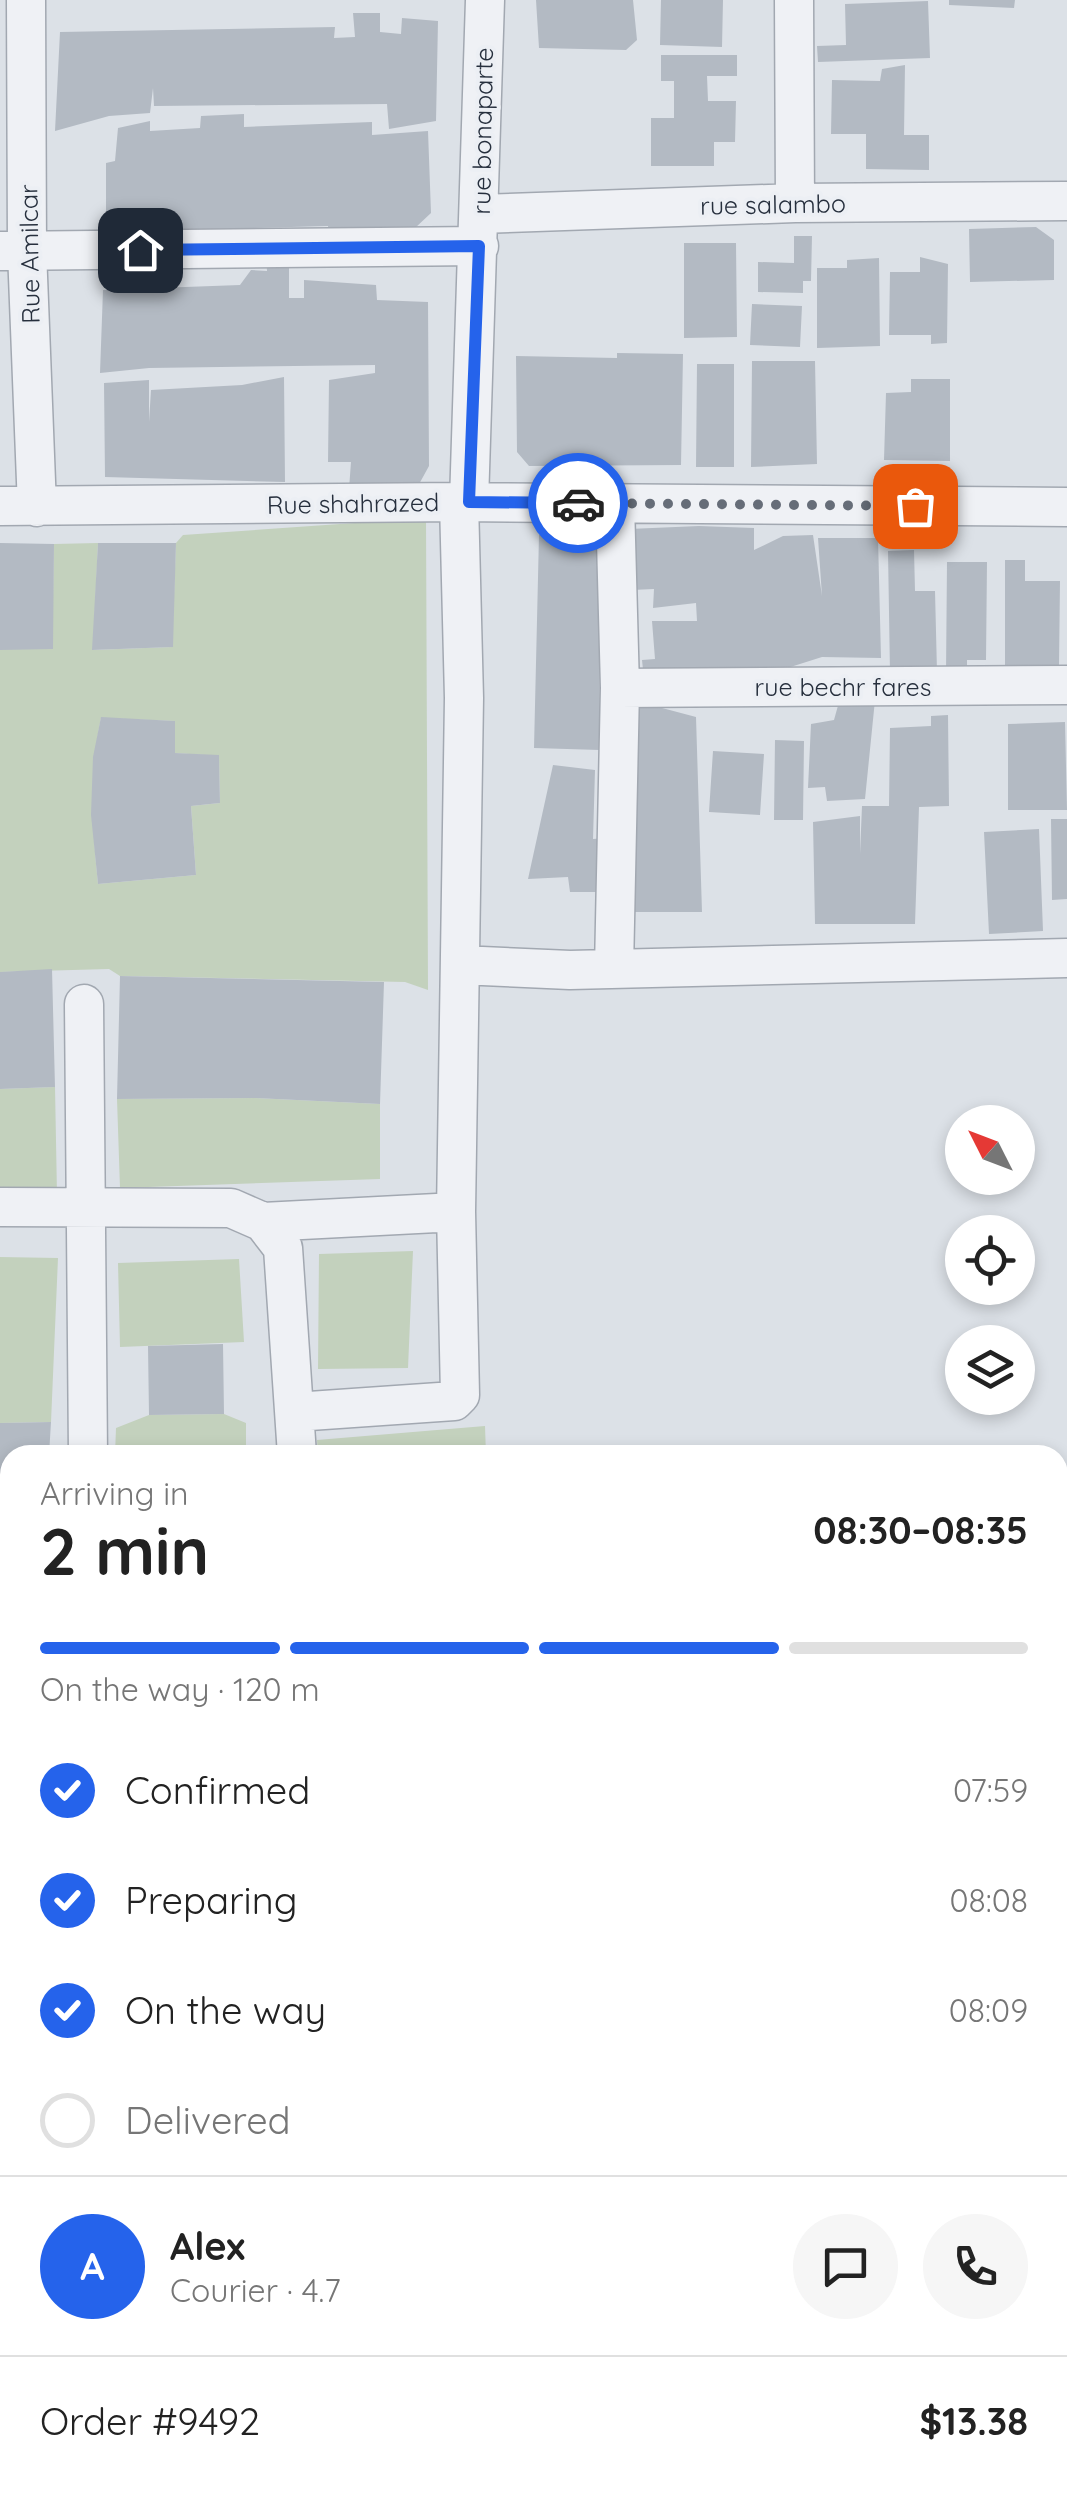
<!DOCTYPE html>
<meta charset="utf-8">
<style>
body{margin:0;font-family:Quicksand,sans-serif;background:#f6f6f6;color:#222;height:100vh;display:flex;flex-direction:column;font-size:38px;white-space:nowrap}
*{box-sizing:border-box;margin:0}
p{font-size:32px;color:#767676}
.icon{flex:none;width:55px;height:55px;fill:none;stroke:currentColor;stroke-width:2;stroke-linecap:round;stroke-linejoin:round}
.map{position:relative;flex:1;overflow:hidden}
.side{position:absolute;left:0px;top:1445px;width:1068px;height:1062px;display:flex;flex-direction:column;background:#fff;border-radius:30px 30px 0 0;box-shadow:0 5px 15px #0003}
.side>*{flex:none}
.needle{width:65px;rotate:312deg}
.buttons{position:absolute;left:945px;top:1105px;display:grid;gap:20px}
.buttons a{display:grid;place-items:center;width:90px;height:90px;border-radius:50%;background:#fff;box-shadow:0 5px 15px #0003;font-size:50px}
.pin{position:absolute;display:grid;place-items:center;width:85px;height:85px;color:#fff;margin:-42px;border-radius:20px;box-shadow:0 5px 15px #0006}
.courier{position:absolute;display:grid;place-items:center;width:100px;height:100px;margin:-50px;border:8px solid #2563eb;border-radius:50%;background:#fff;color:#222;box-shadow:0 2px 12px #0007}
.overview em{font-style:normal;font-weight:800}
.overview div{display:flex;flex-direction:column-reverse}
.overview{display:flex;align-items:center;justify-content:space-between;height:170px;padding:0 40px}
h1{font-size:65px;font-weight:800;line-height:75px}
.bar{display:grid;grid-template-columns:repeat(4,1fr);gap:15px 10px;align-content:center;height:120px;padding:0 40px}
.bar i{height:12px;border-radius:8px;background:#e0e0e0}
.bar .on{background:#2563eb}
.bar p{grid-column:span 4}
.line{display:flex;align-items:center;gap:25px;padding:0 40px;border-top:2px solid #e0e0e0}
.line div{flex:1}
.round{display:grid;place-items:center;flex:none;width:105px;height:105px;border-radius:52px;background:#f6f6f6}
ol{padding:0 40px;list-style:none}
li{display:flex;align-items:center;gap:30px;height:110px}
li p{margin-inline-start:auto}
li .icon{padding:10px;border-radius:50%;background:#2563eb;color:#fff;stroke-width:4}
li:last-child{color:#767676}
li i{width:55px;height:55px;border:5px solid #e0e0e0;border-radius:50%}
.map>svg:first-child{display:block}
.green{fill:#c3d1bd;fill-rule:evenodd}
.building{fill:#b3bac3}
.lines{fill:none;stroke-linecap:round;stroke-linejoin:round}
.minor-casing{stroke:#a2a8b1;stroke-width:41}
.minor{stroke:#eff1f5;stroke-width:38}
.done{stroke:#666d78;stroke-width:10;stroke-dasharray:0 18}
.route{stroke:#2563eb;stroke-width:12}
.labels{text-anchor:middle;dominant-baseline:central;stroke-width:8;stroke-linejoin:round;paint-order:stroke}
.street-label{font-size:25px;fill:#262f3d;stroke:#eceff4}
</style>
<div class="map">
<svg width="1067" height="2507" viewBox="0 0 1067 2507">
<rect width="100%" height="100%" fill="#dce1e7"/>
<path class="green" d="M426,518L428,990L405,982L120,976L109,969L0,972V649H52L54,544L98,543L93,650L172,647L176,543L183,535ZM101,718L175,721V753L219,756L220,803L191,806L196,875L98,884C92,826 89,774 101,718Z
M55,1087L57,1195H0V1089Z
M255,1098L380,1104V1179L120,1188L117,1099Z
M413,1251L408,1368L318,1369L319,1254Z
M0,1257L58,1258L51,1422L0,1423Z
M239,1259L244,1342L120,1347L118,1263Z
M224,1414L246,1423V1455H115L116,1428L149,1415Z
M485,1426L486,1455H318L317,1440Z"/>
<path class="building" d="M536,0H633L637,40L626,50L539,48Z
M661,0H723L722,47L660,45Z
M949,0H1015L1014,8L949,5Z
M928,1L930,58L818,62L817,46L846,45L845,4Z
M353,13H380V32L401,34L402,18L438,21L436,121L389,129L387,104L154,106L153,88L150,113L109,116L55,131L60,32L335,27L334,38L355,37Z
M661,55H737V76H707L708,101H736L735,142H714V166H651V118H674V81H661Z
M905,65L904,135H929V170L866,169V134H831L832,80L880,81L882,69Z
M244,114V127L372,122V135L428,131L431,213L415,228L371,234L329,235L328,226L106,232V163L115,161L118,128L150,121V131L200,128L201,116Z
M1036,227L1054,240V280L970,282L969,229Z
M794,236H812L811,281H803V293L758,292V262L794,263Z
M684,243H736L737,337L684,338Z
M920,257L948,264L947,343L931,344V335H889L890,272H920Z
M266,258L289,259V298H304V280L376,285L377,300L428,302L429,466L418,486L349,489L351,462H328L329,380L375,373V365L149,368L100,373L103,290L240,285L251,270L267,271Z
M879,258L880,346L817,348V268H847V260Z
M752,304L802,306L800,347L750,345Z
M617,353L683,354L681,465L529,466L517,452L516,356L617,358Z
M752,361H815L817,464L751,467Z
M697,364H734V467H696Z
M284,377L285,482L105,477L104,383L149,380V422L151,390L242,385Z
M911,379H950V461L884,460L886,393L911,392Z
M699,526L754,528V550L783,536L813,535L822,596L818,538H878L881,658L822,657L762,676L644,679L642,660L655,659L652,621H697L696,603L653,608L654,589L632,590L629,529Z
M539,535L599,536L600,750L534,748Z
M0,543L54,544L53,649L0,650Z
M98,543H176L173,647L92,650Z
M914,550L915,591H935L937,672L890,673L888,551Z
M1005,560H1025V581H1060L1059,665H1005Z
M947,562H987L986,660H967V675L946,674Z
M632,700L696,717L702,912H631Z
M875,700L865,799L827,801L825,787L808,788L811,724L834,720L839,702Z
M948,715L949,806L919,807L915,924H815L813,822L860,816V854L862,806H889L890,728L931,726V716Z
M101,717L175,721V753L219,755L220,803L191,806L196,875L98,884L91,815L93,757Z
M1065,722L1067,810H1008V724Z
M775,740L804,741L803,820H774Z
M713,751L764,754L760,815L709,812Z
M553,765L595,770L593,839L606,838L598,892H570L568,877L528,879Z
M1051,819H1067V899L1052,900Z
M1039,829L1043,931L989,934L984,832Z
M52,969L55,1087L0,1089V972Z
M120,976L384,982L380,1104L255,1098L117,1099Z
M223,1344L224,1414L149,1415L148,1346Z
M51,1422L49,1455H10V1558H0V1423Z
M0,1618H10V1730L0,1729Z
M0,2075L10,2076V2106H0Z
M200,2498H296V2504L200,2506Z"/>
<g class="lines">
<g class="minor-casing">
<path id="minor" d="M26,0L27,251L37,507
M794,0L795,203
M480,214L795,203L1067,201
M0,251L479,246
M469,502L485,0
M0,506L459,502L1067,507
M620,688L1067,685
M460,965L570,970L1067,958
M614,969L620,688L615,503
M84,1004L88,1455
M0,1207L231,1208L263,1222L283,1248L297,1455
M263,1222L456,1212
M295,1412L454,1401L460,1395L456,1212L464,698L459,502
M0,1771H10
M0,2464H10
M48,2507V2498"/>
</g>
<use href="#minor" class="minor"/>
</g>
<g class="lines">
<path class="done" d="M578,503L915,506"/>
<path class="route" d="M140,250L479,246L469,502L578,503"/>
</g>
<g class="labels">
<g class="street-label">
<text transform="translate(482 131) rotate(-89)">rue bonaparte</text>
<text transform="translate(773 204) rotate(-1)">rue salambo</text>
<text transform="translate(29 254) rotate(-91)">Rue Amilcar</text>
<text transform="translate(353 503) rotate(-1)">Rue shahrazed</text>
<text x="843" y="686">rue bechr fares</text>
</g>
</g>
</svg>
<div class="buttons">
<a><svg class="needle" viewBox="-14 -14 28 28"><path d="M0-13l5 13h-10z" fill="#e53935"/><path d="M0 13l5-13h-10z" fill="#767676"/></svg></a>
<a><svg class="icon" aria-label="locate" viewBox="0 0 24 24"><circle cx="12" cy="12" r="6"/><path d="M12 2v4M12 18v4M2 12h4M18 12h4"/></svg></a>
<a><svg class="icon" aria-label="layers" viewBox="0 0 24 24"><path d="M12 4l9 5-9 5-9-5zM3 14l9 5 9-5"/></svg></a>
</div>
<div class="pin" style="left:915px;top:506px;background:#ea580c"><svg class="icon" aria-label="bag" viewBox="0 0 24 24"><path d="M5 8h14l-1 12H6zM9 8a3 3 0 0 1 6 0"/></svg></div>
<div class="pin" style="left:140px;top:250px;background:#1f2937"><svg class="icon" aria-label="home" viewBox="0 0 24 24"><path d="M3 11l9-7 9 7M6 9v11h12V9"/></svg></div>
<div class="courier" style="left:578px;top:503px"><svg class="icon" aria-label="car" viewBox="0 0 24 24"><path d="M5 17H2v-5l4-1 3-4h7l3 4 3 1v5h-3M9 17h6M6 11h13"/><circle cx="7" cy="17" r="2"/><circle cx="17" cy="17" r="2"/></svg></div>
<section class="side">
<div class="overview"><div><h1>2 min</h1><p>Arriving in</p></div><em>08:30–08:35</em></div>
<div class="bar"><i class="on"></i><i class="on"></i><i class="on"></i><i></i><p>On the way · 120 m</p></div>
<ol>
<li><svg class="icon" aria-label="check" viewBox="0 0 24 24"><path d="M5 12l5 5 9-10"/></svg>Confirmed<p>07:59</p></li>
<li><svg class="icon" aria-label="check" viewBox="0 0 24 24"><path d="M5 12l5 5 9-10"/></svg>Preparing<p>08:08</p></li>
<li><svg class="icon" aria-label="check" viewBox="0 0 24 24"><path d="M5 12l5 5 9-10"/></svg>On the way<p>08:09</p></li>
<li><i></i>Delivered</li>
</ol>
<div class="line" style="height:180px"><b class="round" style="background:#2563eb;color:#fff">A</b><div><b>Alex</b><p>Courier · 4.7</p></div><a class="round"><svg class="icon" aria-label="chat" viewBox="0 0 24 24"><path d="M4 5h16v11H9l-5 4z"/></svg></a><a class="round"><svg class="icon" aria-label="phone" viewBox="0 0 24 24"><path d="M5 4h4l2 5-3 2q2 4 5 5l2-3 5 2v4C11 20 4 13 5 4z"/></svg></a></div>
<div class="line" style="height:130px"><div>Order #9492</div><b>$13.38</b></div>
</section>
</div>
